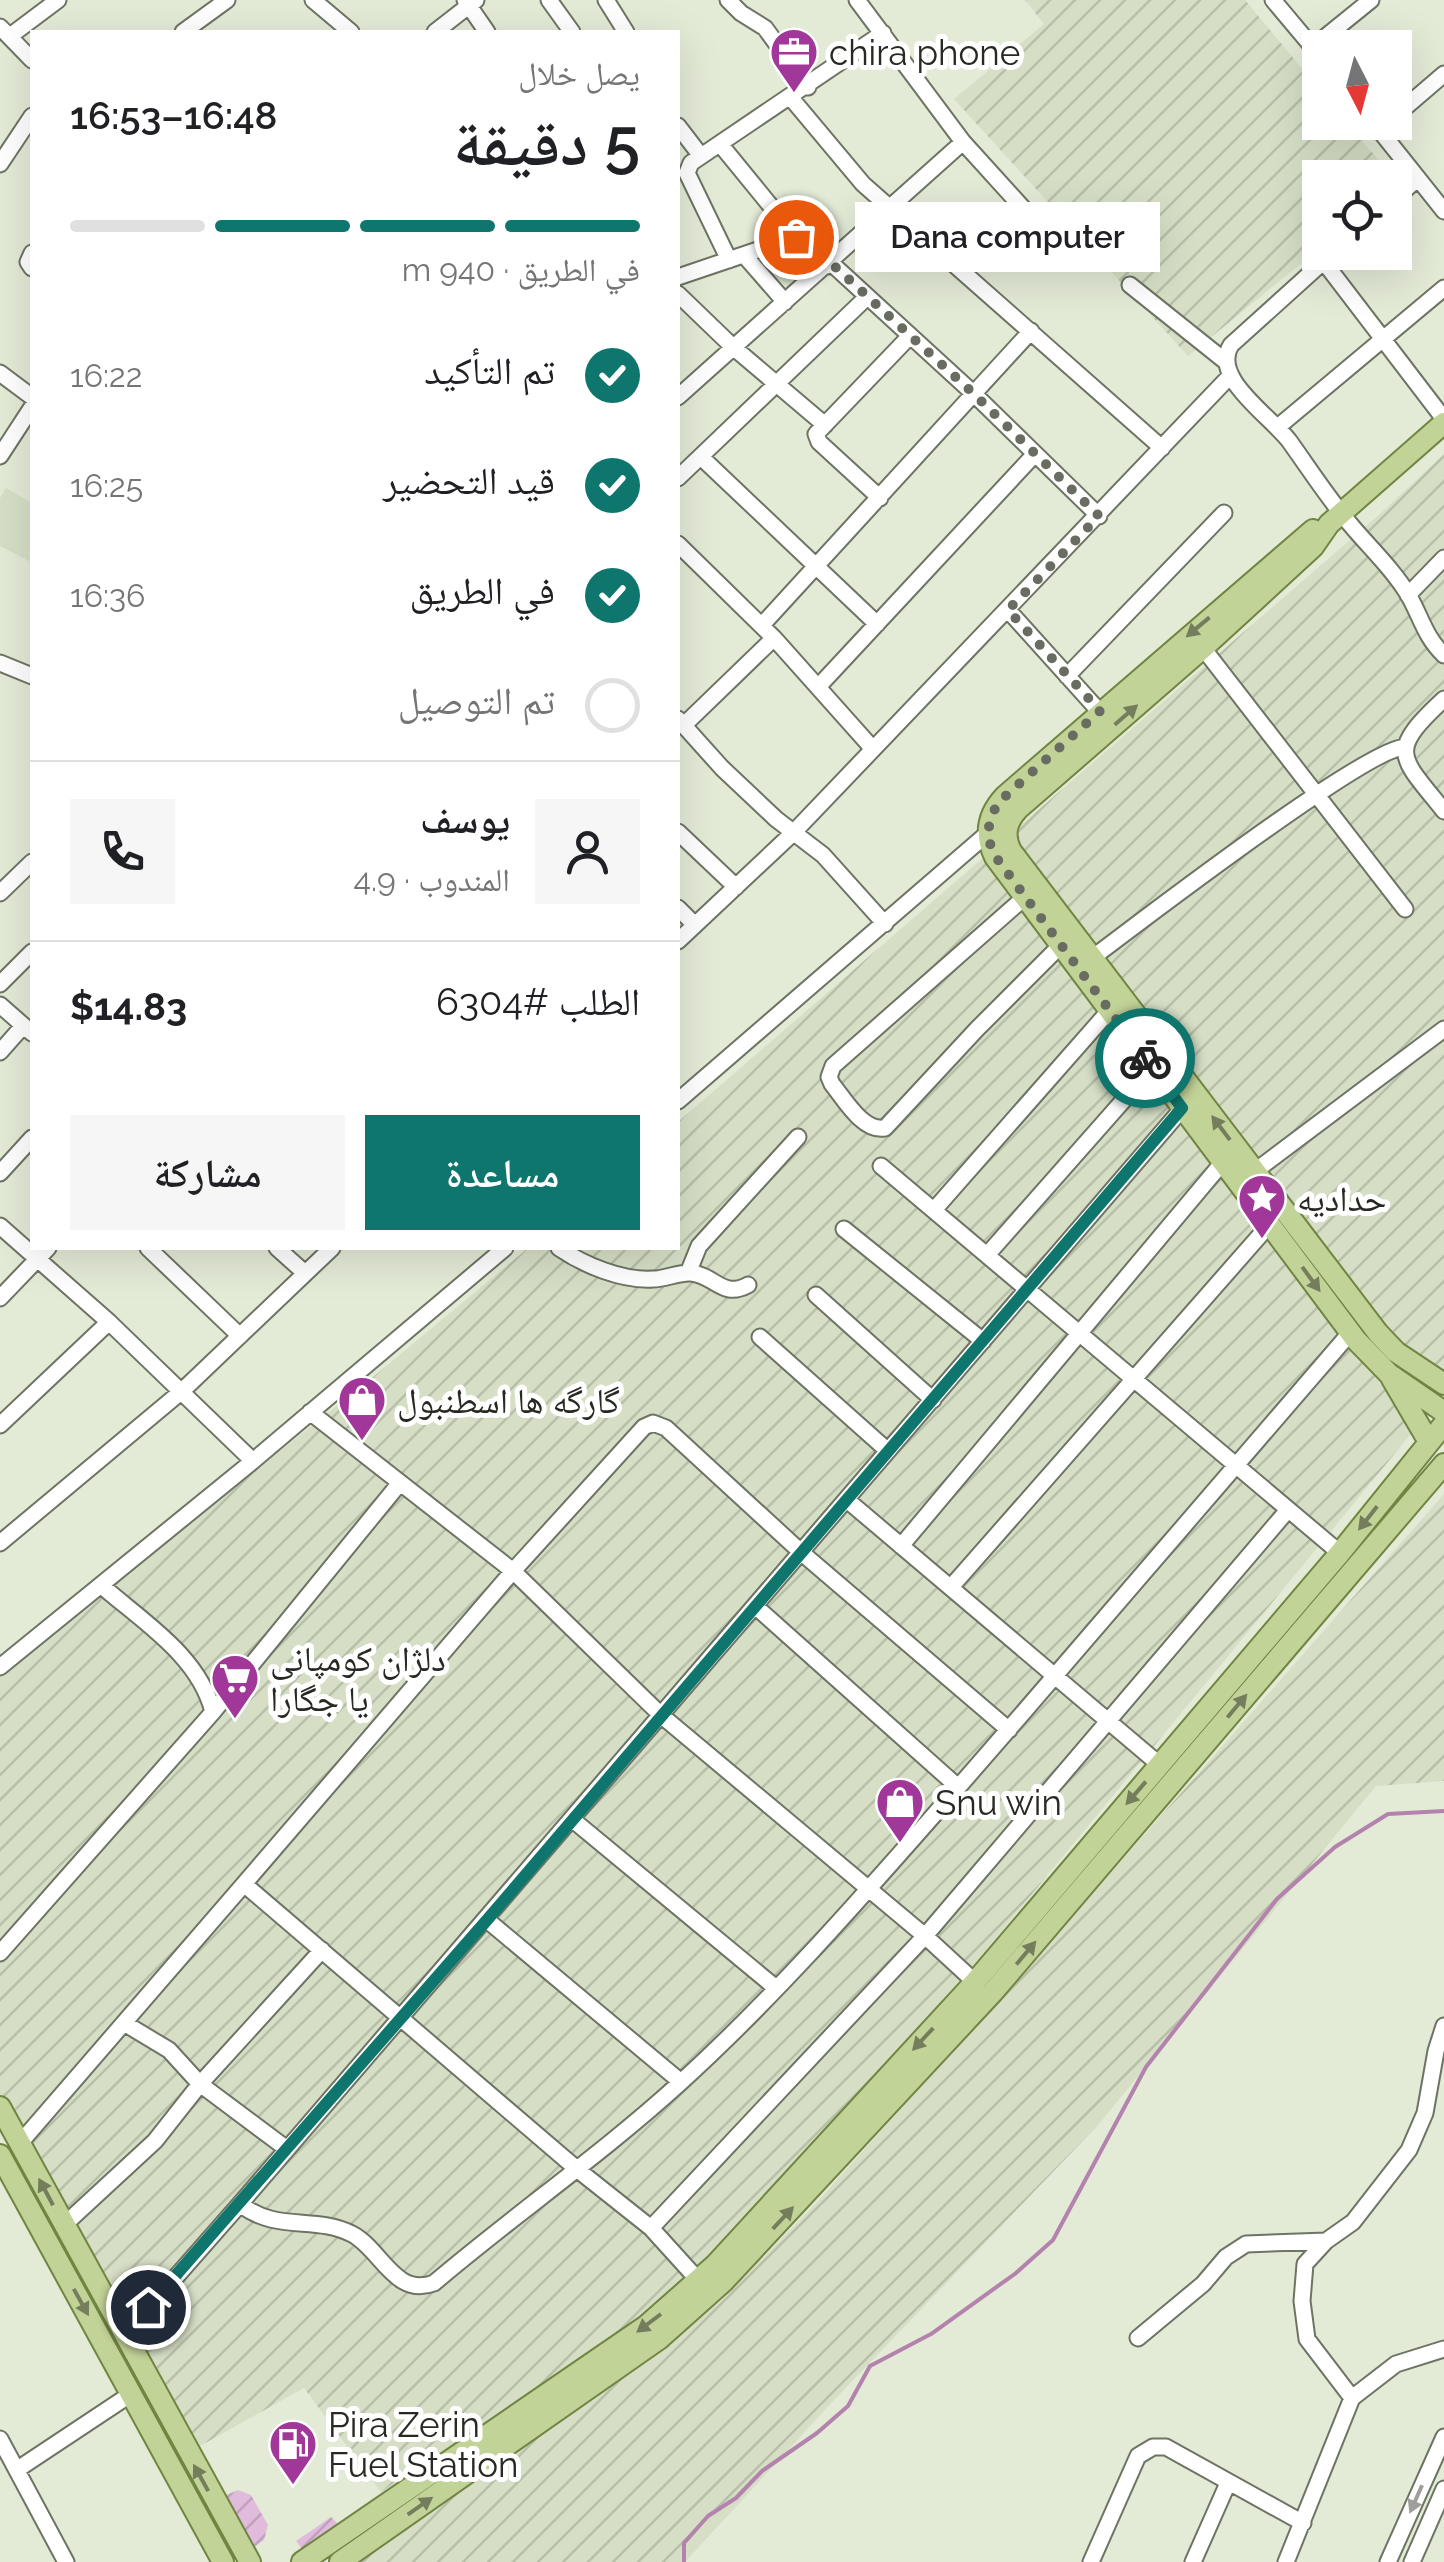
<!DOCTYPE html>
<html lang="ar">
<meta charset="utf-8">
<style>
body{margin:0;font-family:Raleway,"Noto Naskh Arabic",sans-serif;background:#f6f6f6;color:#202124;direction:rtl;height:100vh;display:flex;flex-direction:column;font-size:38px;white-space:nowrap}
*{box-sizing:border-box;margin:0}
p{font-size:32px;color:#757577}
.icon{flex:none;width:55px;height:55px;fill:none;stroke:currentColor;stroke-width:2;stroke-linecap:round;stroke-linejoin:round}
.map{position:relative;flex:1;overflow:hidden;direction:ltr}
.side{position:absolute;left:30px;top:30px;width:650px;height:1220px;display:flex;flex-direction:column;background:#fff;border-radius:0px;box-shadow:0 10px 40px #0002;direction:rtl}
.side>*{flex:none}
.needle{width:65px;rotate:174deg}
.fabs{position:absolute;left:1302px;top:30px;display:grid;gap:20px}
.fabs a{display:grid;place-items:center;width:110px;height:110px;border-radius:0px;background:#fff;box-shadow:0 10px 40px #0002;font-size:50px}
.pin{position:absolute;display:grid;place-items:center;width:85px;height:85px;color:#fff;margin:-42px;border:5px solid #fff;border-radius:50%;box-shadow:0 2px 10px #0007}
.courier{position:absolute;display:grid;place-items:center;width:100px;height:100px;margin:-50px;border:8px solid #0f766e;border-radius:50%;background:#fff;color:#222;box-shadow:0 2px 12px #0007}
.bubble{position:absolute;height:70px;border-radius:0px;background:#fff;box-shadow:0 10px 40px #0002;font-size:32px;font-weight:600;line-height:70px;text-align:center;direction:rtl}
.summary em{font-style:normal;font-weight:600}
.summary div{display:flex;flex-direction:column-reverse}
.summary{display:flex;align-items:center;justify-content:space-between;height:170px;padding:0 40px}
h1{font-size:65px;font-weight:600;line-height:75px}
.bar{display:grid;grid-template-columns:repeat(4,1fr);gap:15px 10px;align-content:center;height:120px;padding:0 40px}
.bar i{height:12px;border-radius:8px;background:#e0e0e0}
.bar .on{background:#0f766e}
.bar p{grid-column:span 4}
.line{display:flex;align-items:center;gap:25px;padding:0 40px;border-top:2px solid #e0e0e0}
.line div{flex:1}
.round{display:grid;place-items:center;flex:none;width:105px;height:105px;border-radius:0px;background:#f6f6f6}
ol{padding:0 40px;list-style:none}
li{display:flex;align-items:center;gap:30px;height:110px}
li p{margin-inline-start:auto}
li .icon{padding:10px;border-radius:50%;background:#0f766e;color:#fff;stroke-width:4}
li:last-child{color:#757577}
li i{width:55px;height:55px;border:5px solid #e0e0e0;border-radius:50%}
.primary-button{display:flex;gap:20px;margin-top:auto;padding:20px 40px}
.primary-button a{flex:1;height:115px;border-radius:0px;background:#0f766e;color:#fff;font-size:40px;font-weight:600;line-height:115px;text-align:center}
.primary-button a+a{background:#f6f6f6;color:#202124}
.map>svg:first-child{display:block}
.built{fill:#d6dfc6}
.industrial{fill:url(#industrial-furrows)}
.garden{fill:url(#garden-furrows)}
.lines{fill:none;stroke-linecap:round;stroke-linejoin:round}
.stream{stroke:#b483ad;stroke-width:4}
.minor-casing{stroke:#6d7463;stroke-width:19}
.major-casing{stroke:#718542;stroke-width:24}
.minor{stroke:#fff;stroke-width:15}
.major{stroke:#c2d398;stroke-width:20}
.oneway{fill:#747e5d}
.oneway2{fill:#9e9f9c}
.done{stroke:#696d61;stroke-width:10;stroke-dasharray:0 18}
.route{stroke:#0f766e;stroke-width:12}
.labels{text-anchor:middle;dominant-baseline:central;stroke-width:10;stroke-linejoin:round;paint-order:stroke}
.poi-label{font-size:35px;fill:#272a22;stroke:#fff;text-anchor:start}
</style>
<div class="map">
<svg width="1444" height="2562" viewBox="0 0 1444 2562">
<defs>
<pattern id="industrial-furrows" width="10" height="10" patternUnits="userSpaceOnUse" patternTransform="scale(2.5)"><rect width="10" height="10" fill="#d6dfc6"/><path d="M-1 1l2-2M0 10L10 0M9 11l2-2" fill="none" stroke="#b8c0aa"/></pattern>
<pattern id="garden-furrows" width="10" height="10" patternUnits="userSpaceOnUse" patternTransform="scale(2.5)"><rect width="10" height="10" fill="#e1bbdc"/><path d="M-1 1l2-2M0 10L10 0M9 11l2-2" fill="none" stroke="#c1a1bc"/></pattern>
</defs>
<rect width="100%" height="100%" fill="#e3ead6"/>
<path class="built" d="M6,488L32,503L31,562L0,546V498Z"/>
<path class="industrial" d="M1025,0H1245L1320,90V122L1347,123L1393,177L1320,178V248L1188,356L954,99L1044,24Z
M1444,454V1404L1411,1434L981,1956L683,2293L381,2492L304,2388L200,2446L0,2094V1674L373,1377L528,1248H678V1122L1381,513Z
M1444,1494V1781L1376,1786L1099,2124L836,2398L685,2562H352L720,2302L817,2202L998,2001Z"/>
<path class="garden" d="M238,2490L251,2495L268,2525L264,2540L254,2547L224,2496Z
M331,2517L338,2524L302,2549L296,2541Z"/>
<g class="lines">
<path class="stream" d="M684,2562V2543L708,2516L736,2498L762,2471L817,2433L848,2406L870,2366L931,2334L1016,2273L1053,2240L1146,2067L1277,1899L1335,1847L1388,1814L1444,1811"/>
<g class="minor-casing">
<path id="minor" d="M313,0L351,32
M465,0L487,32
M549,0L572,32
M606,0L626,32
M728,0L741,13L765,28L808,87
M857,0L963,142L1040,227
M1273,0L1320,56
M0,27L32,60
M183,32L227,0
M435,32L476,0
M10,36L58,0
M1313,47L1371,0
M791,98L863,184L1162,448
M1395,116L1444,74
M1373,122L1444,211
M678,126L701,156
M720,144L796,237L827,266
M0,164L32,116
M1395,199L1417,179
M1334,252L1231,345C1210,378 1272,417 1290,442C1310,470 1328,498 1350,524C1369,547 1394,570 1409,596C1421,617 1425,637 1444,655
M32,253L28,262L32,268
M744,255L785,302
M729,260L687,173L691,163L883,33
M1324,262L1444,419
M831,263L974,394L1099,516
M678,277L796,237
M1130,285L1225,361
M678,294L733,347L825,425
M0,373L32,397
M678,397L963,142
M1279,426L1444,288
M0,456L32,407
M701,457L877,624
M678,478L867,297
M880,498L819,442L816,434L909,337
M678,544L774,638L873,749
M1408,595L1444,558
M1008,610L1099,711
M762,625L1031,331
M1203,648L1405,909
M0,663L32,676
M1067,676L1224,513
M818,687L1034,455
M1444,699C1387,752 1399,755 1444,811
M678,719L722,768L776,819L823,855L885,924
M684,725L774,638
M678,832L736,887
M0,893L32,862
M1025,897L833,1066L829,1077L832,1084C845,1100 863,1132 885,1128L977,1029L1061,945
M678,908L695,925
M678,941L793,833L1230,376
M1092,958C1138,924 1368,746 1406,747
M0,984L32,952
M0,1005L32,1033
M0,1052L23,1026
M678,1101L988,833L997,830
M881,1166L1340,1553
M1254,1172L1444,1029
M0,1173L32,1138
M934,1210L1109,1011
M0,1226L109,1322L253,1461
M844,1229L983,1341
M148,1248L240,1336
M277,1248L305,1273
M559,1248C584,1265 622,1281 653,1279C666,1279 679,1272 691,1273C715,1275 722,1299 748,1285
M987,1255L1152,1068
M688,1273L699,1246L798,1137
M816,1295L933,1400
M0,1298L48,1248
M760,1337L888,1451
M310,1412L513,1571L662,1716L925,1936L975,1982
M0,1425L109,1322
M847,1500L1160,1765
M0,1543L182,1391L332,1248
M901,1546L1223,1162
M102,1586C143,1622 199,1656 213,1712
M951,1587L1270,1224
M755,1606L958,1787
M0,1667L253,1461L505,1248
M573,1820L776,1988
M244,1884L513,1571L644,1427L653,1423L666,1428L802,1553L1009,1730
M487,1920L681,2082
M0,1953L213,1712L399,1484
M124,2023L169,2050L200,2084L287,2149
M20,2143L244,1884L578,2170L651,2228L699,2281
M240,2204C277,2233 314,2215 352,2234C381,2249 395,2298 434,2283C514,2215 602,2154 680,2083C779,1993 867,1891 955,1791C1088,1639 1218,1484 1350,1333
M64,2225L155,2141L200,2084L322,1950
M651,2228L925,1936L1287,1511
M118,2325L141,2313L154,2302L240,2204L1182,1109
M1138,2338L1203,2284L1226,2257L1246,2244L1326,2241
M1352,2398L1307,2339L1302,2301L1305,2264L1326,2241L1353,2222L1409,2150L1425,2113L1436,2051L1444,2026
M0,2439L66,2562
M18,2469L131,2394
M1091,2562L1138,2456L1153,2447H1166L1303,2523
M1193,2562L1228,2483
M1286,2562L1352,2398L1396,2364L1444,2349
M1388,2562L1444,2437
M1412,2562L1444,2489"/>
</g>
<g class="major-casing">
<path id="major" d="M1444,423L1329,524L1313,547L1203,648L1018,809C1006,822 1003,835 1011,851L1378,1333L1396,1352L1444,1384
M1313,530L1005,796C988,814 984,834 995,857L1356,1340L1389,1374L1444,1412
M1392,1379L1429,1442
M0,2107L250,2562
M0,2155L223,2562
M302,2562L646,2326L715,2265L975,1982L1340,1553L1444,1424
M340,2562L659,2339L724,2281L993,1992L1444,1464"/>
</g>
<use href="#minor" class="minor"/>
<use href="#major" class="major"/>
</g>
<defs><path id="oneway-solid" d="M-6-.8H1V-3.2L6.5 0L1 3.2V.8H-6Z" transform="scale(2.5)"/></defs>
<g class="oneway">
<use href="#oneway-solid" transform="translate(1198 627) rotate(140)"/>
<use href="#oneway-solid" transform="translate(1126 715) rotate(-41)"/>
<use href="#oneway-solid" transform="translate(1221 1128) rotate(-127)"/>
<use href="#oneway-solid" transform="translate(1311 1279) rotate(54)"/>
<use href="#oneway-solid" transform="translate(1368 1518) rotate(128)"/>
<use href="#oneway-solid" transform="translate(1237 1706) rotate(-50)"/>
<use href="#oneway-solid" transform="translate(1136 1793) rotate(131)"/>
<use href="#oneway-solid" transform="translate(1026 1953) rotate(-50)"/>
<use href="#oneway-solid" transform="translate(923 2039) rotate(133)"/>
<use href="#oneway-solid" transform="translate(46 2192) rotate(-118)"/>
<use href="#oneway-solid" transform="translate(783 2218) rotate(-47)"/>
<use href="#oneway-solid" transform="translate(81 2302) rotate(61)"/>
<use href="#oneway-solid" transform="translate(649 2323) rotate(143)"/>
<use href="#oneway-solid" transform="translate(201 2478) rotate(-119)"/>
<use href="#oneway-solid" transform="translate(420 2506) rotate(-35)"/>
</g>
<use class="oneway2" href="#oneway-solid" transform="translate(1416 2499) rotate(114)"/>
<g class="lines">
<path class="done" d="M796,237L828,266L831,263L974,394L1099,516L1008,610L1100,711L1000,801C987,819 985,837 995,856L1145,1058"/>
<path class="route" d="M148,2307L487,1920L1182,1108L1145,1058"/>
</g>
<defs>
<g id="office-pin" transform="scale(2.5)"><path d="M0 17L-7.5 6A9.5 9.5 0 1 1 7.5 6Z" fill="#a13798" stroke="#fff"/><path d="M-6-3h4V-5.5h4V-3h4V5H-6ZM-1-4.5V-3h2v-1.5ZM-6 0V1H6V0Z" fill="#fff"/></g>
<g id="sight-pin" transform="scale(2.5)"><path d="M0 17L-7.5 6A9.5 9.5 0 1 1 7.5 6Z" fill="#a13798" stroke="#fff"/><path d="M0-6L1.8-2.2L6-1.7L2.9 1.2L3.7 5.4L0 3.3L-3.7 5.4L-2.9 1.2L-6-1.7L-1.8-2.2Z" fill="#fff"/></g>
<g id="shop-pin" transform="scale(2.5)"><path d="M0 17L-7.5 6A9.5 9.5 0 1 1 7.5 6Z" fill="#a13798" stroke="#fff"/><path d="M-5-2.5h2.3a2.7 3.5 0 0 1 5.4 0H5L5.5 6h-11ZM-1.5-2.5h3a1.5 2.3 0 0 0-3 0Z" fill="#fff"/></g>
<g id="supermarket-pin" transform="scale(2.5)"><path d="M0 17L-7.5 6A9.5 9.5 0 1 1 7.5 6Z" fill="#a13798" stroke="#fff"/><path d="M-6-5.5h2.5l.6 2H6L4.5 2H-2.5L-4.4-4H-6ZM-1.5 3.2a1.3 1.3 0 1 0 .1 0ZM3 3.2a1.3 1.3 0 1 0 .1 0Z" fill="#fff"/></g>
<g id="fuel-pin" transform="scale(2.5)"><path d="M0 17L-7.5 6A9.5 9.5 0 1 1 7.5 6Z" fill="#a13798" stroke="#fff"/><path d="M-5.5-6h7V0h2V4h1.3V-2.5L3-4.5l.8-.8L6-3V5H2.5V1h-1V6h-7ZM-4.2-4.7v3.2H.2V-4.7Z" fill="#fff"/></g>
</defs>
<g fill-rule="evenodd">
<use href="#office-pin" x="794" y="52"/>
<use href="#sight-pin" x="1262" y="1198"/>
<use href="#shop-pin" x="362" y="1400"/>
<use href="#supermarket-pin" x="235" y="1678"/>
<use href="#shop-pin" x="900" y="1802"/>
<use href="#fuel-pin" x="293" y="2444"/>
</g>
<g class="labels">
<g class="poi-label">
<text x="829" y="52">chira phone</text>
<text x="1297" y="1198">حداديه</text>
<text x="397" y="1400">گارگه ها اسطنبول</text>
<text x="270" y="1658">دلژان کومپانی<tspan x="270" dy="40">یا جگارا</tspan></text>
<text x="935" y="1802">Snu win</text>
<text x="328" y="2424">Pira Zerin<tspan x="328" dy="40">Fuel Station</tspan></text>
</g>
</g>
</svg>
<div class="fabs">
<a><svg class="needle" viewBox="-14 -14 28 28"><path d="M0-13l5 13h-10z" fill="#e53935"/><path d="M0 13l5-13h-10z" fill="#757577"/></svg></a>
<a><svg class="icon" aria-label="locate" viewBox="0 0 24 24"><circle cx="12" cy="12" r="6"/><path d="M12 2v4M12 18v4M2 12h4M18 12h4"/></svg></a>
</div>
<div class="pin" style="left:796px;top:237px;background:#ea580c"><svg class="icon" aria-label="bag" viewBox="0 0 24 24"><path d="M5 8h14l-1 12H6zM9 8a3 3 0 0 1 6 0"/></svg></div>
<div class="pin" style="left:148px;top:2307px;background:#1f2937"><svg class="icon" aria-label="home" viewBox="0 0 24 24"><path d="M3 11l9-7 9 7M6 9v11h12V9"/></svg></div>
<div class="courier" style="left:1145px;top:1058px"><svg class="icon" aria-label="bike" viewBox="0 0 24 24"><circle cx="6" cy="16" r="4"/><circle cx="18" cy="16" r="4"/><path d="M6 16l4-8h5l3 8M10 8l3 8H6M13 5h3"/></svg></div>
<div class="bubble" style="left:855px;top:202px;width:305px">Dana computer</div>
<section class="side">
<div class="summary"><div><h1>5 دقيقة</h1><p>يصل خلال</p></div><em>16:48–16:53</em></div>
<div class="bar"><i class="on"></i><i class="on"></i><i class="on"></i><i></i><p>في الطريق · 940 m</p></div>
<ol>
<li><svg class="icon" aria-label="check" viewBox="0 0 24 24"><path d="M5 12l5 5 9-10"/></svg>تم التأكيد<p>16:22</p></li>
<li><svg class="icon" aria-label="check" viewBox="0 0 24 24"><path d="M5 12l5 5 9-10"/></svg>قيد التحضير<p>16:25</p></li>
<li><svg class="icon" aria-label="check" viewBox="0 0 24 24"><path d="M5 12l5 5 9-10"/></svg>في الطريق<p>16:36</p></li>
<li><i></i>تم التوصيل</li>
</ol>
<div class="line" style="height:180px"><a class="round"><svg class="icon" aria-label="person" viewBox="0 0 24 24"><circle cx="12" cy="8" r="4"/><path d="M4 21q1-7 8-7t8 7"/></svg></a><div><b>يوسف</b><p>المندوب · 4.9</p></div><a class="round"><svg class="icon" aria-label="phone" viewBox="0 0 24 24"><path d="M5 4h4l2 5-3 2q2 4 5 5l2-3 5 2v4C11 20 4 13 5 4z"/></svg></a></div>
<div class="line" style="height:130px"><div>الطلب #6304</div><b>$14.83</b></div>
<div class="primary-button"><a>مساعدة</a><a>مشاركة</a></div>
</section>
</div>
